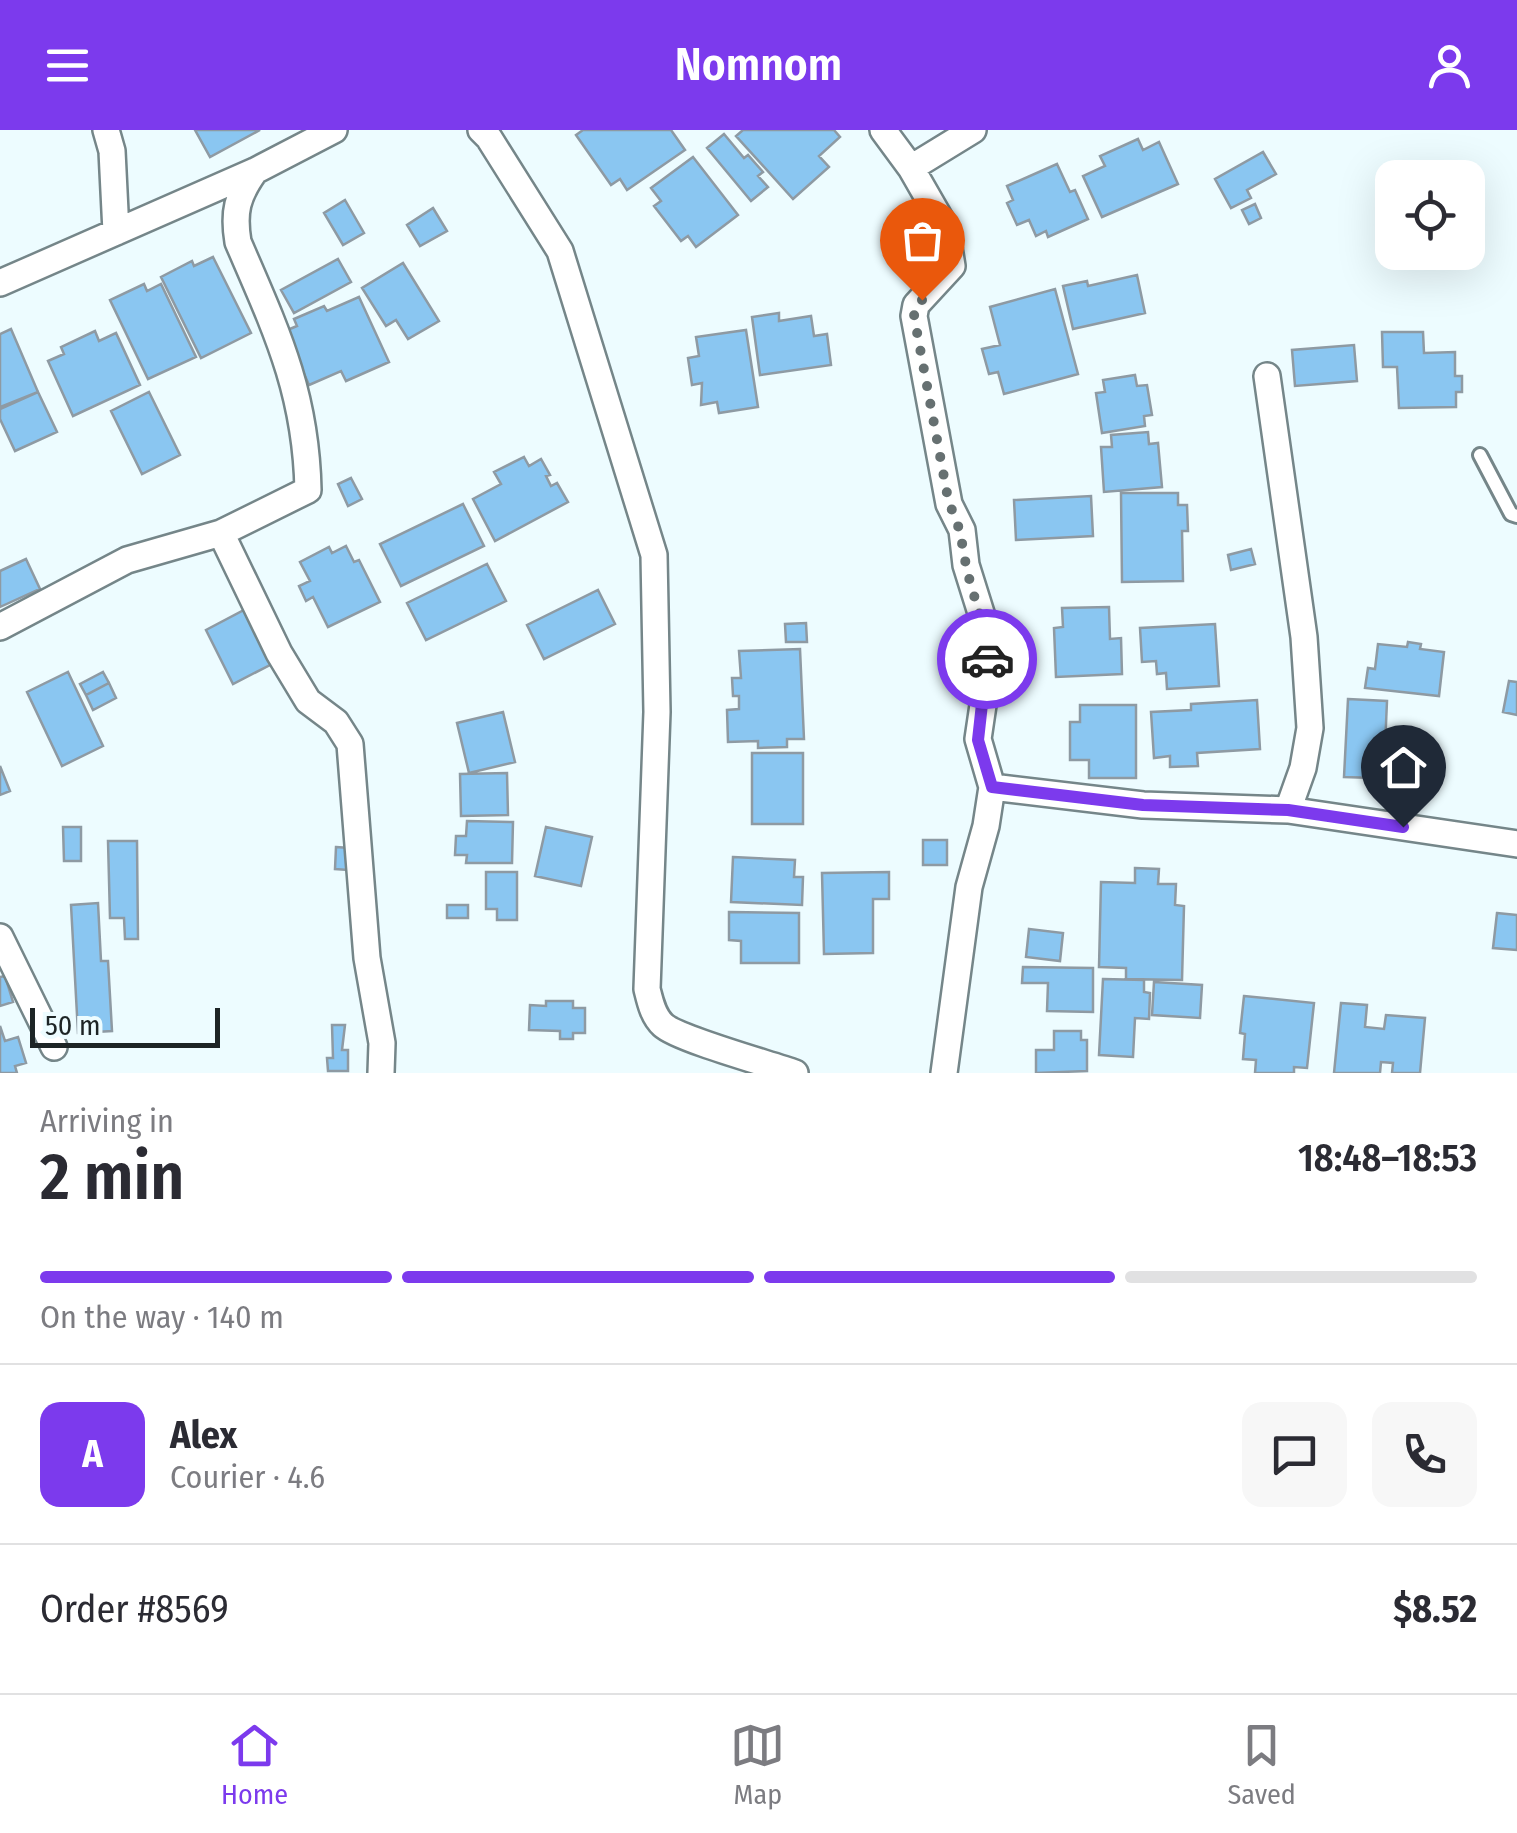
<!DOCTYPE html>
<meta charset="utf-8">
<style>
body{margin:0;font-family:"Fira Sans Condensed",sans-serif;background:#f7f7f7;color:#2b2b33;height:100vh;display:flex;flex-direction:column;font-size:38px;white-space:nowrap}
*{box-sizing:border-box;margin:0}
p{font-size:32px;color:#7c7c81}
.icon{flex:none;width:55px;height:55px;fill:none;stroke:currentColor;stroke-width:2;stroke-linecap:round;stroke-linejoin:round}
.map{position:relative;height:943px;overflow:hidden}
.drawer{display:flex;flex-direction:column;background:#fff;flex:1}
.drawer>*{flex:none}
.fabs{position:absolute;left:1375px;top:30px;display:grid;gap:20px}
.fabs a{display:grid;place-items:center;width:110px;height:110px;border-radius:20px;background:#fff;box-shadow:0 10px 40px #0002;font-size:50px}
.scale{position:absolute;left:30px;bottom:25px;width:190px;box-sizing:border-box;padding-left:10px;border:5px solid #1d2425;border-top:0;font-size:28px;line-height:35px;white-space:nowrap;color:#1d2425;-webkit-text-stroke:8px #edfcff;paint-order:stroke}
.pin{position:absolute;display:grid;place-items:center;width:85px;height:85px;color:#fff;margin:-102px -42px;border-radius:50% 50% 50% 0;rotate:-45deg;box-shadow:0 0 10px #0007}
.pin .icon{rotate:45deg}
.courier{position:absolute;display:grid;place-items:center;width:100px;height:100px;margin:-50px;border:8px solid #7c3aed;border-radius:50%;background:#fff;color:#222;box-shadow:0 2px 12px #0007}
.summary em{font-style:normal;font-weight:600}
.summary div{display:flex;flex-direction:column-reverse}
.summary{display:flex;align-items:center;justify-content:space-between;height:170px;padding:0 40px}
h1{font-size:65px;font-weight:600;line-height:75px}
.bar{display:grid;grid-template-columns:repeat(4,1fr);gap:15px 10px;align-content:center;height:120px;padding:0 40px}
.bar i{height:12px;border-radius:8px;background:#e1e1e2}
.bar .on{background:#7c3aed}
.bar p{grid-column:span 4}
.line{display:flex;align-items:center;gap:25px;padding:0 40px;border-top:2px solid #e1e1e2}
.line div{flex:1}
.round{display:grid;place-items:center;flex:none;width:105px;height:105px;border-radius:20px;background:#f7f7f7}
header{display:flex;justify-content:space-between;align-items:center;height:130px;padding:0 40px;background:#7c3aed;color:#fff;font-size:45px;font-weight:600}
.tab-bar{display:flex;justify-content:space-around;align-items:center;height:140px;border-top:2px solid #e1e1e2;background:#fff;font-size:28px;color:#7c7c81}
.tab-bar a{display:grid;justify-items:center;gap:5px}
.tab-bar .on{color:#7c3aed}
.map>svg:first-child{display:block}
.building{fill:#8ac6f1;stroke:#8e9aa3;stroke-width:2.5}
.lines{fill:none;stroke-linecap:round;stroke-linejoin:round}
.lane-casing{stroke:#758689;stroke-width:18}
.street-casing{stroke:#758689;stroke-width:30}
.lane{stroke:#fff;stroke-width:12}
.street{stroke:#fff;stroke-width:25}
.done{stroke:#667071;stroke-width:10;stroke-dasharray:0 18}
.route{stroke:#7c3aed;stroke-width:12}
</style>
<header><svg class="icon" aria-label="menu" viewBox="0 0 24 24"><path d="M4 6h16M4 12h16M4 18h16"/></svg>Nomnom<svg class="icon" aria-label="person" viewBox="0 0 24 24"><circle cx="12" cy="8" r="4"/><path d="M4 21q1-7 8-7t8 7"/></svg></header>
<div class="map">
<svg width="1517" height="943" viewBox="0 0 1517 943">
<rect width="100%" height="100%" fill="#edfcff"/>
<path class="building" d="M195,0H260L210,27Z
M583,0H671L685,20L627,60L620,49L611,55L576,5Z
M743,0H834L840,7L819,26L829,37L793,69L736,6Z
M724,4L744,28L748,25L763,42L758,46L768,57L751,71L707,18Z
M1138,9L1143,20L1159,12L1178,54L1102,87L1083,46L1105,36L1100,26Z
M1263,22L1276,44L1247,60L1251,68L1231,78L1215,49Z
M693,27L738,85L696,117L688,106L681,111L654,76L661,71L651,58Z
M1057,34L1070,62L1075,60L1088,89L1048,107L1046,101L1036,106L1029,90L1017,95L1007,73L1013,70L1007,56Z
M345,70L364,103L343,115L324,83Z
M1255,74L1261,88L1249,94L1242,80Z
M433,78L447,101L420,116L407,95Z
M213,127L251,203L201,228L161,147L192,131L194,136Z
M338,129L351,152L294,183L281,160Z
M403,133L439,191L408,209L396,190L386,196L362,158Z
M1137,145L1145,183L1073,199L1063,156L1087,151L1088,156Z
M144,154L147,161L161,154L196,227L148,249L110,170Z
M1055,159L1078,244L1004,264L998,242L989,244L982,219L1000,215L990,177Z
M359,167L389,232L346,251L341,241L309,255L285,201L297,196L294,189L324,176L327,181Z
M779,183V191L811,186L814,206L827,204L831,235L760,245L752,187Z
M11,199L38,262L0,277V204Z
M746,200L758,277L719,283L717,272L701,275L702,253L692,255L688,228L699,226L696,207Z
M95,201L99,211L116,203L140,255L73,286L48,231L64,224L61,217Z
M1382,202H1423L1424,223L1455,222V246H1462V262H1456V277L1399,278L1397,237H1383Z
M1354,215L1357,251L1295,256L1292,220Z
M1135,245L1137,256L1147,255L1152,285L1144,286L1145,296L1102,303L1096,263L1105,262L1103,250Z
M38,262L57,302L15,321L0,289V279Z
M149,262L180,325L142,344L111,281Z
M1148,302L1149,314L1158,313L1162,357L1104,362L1101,317H1112L1111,305Z
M524,327L529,336L541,329L550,345L546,346L551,356L557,353L568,372L495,411L473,369L501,354L494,342Z
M351,348L362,369L348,376L338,354Z
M1121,363H1178V375H1187L1188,401H1182L1183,451L1122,452Z
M1091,366L1093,406L1016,410L1014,370Z
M463,374L484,416L401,456L380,414Z
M346,416L354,432L359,430L380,472L328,497L313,467L306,471L299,456L310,451L300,432L329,417L332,423Z
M1251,419L1255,434L1231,440L1228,425Z
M26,429L40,459L0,477V441Z
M487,434L506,471L426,510L407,473Z
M598,460L615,494L544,529L527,495Z
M1109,477L1110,509L1121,508L1122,544L1056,547L1054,498L1063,497L1062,478Z
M244,480L272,534L233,554L206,500Z
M806,493L807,512H786L785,494Z
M1215,494L1219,556L1167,559L1166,543L1157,544L1156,531L1142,532L1140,498Z
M1408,512L1421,514L1420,519L1444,522L1439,566L1365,558L1368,538L1375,539L1378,514L1407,517Z
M800,519L804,609H787V617L758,618V611L728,612L727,580L739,579V566H733L732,548H741L739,521Z
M68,542L103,616L62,636L27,562Z
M103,542L109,553L86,565L80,554Z
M1509,551L1517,552V585L1503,582Z
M109,553L116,568L93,580L86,565Z
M1348,569L1387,571L1383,663L1374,662V648L1344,647Z
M1257,570L1260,619L1197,623L1198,636L1170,637V626L1154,628L1151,582L1191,580V574Z
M1080,575H1136V648H1089V630H1070V592H1080Z
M503,582L515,632L469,643L457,593Z
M752,623H803V694H752Z
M0,636L10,661L0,665Z
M507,643L508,685L461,686L460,644Z
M467,691L513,692L512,733H466L467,725H455L456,706H466Z
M63,697H81V731H64Z
M546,697L592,707L581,756L535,746Z
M923,710H947V735H923Z
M108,711H137L138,809H125L124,788H110Z
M336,717L349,718L348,740L335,739Z
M733,727L795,730L794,747H803L802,775L731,772Z
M1135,738L1159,739L1158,754H1176L1175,775L1184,776L1182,850L1126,849V838L1099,837L1101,752L1135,753Z
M486,742H517V790H497V779H486Z
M889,742V769H873V823L824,824L822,743Z
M98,773L101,831H108L112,901L78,903L71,775Z
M447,775H468V788H447Z
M729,782L799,783V833H741V811L729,810Z
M1497,783L1517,785V820L1493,818Z
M1029,799L1063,803L1060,831L1026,827Z
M1023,837L1093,838V882L1047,881L1048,853H1022Z
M5,846L13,872L0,876V847Z
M1103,849L1144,850V862L1150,863L1149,889L1135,888L1133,927L1099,925Z
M1154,852L1202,855L1200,888L1152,885Z
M1244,866L1314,873L1307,938L1294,937V943H1255L1256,930L1243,929L1245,904L1240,903Z
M546,871H573V878H585V903H573V909H560V901L529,900L530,875L546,876Z
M1341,873L1367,875L1365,897L1384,899L1386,885L1425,888L1420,943H1392L1393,933L1381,932L1380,943H1334Z
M332,895H345L342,920H348V941H328L327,928H333Z
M0,896L5,911L18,907L26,933L15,936L17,943H0Z
M1054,901H1081V910H1087V941L1036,943V920H1054Z"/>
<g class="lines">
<g class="lane-casing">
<path id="lane" d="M1480,325L1511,384L1517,386"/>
</g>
<g class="street-casing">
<path id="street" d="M106,0L112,21L116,102
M481,0L489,8L560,121L654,425L657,582L647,859C650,871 653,886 663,895C678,909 770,934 795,943
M883,0L911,38L946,99L952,136L916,175L914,186L949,374L962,400L966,435L986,499L987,548L978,609L992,657L1143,675L1288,680L1517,714
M911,38L973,0
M0,153L255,41L334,0
M1267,246L1304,507L1310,598L1303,638L1288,680
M221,403L279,523L308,571L336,592L350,614L367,828L382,913L381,943
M0,497L127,430L221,403L308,360C306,262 276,200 238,112C233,82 237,66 255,41
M0,807L54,917
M944,943L969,757L986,696L992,657"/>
</g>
<use href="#lane" class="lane"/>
<use href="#street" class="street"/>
</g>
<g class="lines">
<path class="done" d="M922,170L916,176L914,186L949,374C961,397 961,410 966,435C973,469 986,493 987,529"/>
<path class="route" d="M987,529L978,610L992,657L1143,675L1288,680L1403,697"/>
</g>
</svg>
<div class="fabs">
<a><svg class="icon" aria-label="locate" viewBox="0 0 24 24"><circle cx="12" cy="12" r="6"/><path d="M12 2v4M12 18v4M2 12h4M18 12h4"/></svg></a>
</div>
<div class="scale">50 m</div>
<div class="pin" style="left:922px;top:170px;background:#ea580c"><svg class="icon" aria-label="bag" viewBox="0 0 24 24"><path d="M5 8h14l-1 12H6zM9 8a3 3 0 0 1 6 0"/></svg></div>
<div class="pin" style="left:1403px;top:697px;background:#1f2937"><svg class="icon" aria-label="home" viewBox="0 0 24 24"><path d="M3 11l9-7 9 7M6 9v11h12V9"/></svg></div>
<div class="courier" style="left:987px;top:529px"><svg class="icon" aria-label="car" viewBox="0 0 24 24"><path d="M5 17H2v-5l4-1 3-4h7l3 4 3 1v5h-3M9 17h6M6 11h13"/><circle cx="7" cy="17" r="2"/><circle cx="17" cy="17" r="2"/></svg></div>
</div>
<section class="drawer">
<div class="summary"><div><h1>2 min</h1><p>Arriving in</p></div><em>18:48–18:53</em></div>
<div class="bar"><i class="on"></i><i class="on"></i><i class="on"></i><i></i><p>On the way · 140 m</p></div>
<div class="line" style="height:180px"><b class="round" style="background:#7c3aed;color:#fff">A</b><div><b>Alex</b><p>Courier · 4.6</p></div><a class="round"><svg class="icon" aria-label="chat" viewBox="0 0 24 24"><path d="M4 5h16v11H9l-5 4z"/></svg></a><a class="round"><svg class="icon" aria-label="phone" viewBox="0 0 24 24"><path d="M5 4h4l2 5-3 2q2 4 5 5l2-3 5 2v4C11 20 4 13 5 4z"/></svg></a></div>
<div class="line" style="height:130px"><div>Order #8569</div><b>$8.52</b></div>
</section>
<nav class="tab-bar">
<a class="on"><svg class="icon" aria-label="home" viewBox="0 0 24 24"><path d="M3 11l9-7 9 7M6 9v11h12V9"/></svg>Home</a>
<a><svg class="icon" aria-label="map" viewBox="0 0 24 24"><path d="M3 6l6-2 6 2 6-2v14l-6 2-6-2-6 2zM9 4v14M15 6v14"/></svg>Map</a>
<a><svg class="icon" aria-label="saved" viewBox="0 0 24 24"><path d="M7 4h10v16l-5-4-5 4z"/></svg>Saved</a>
</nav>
